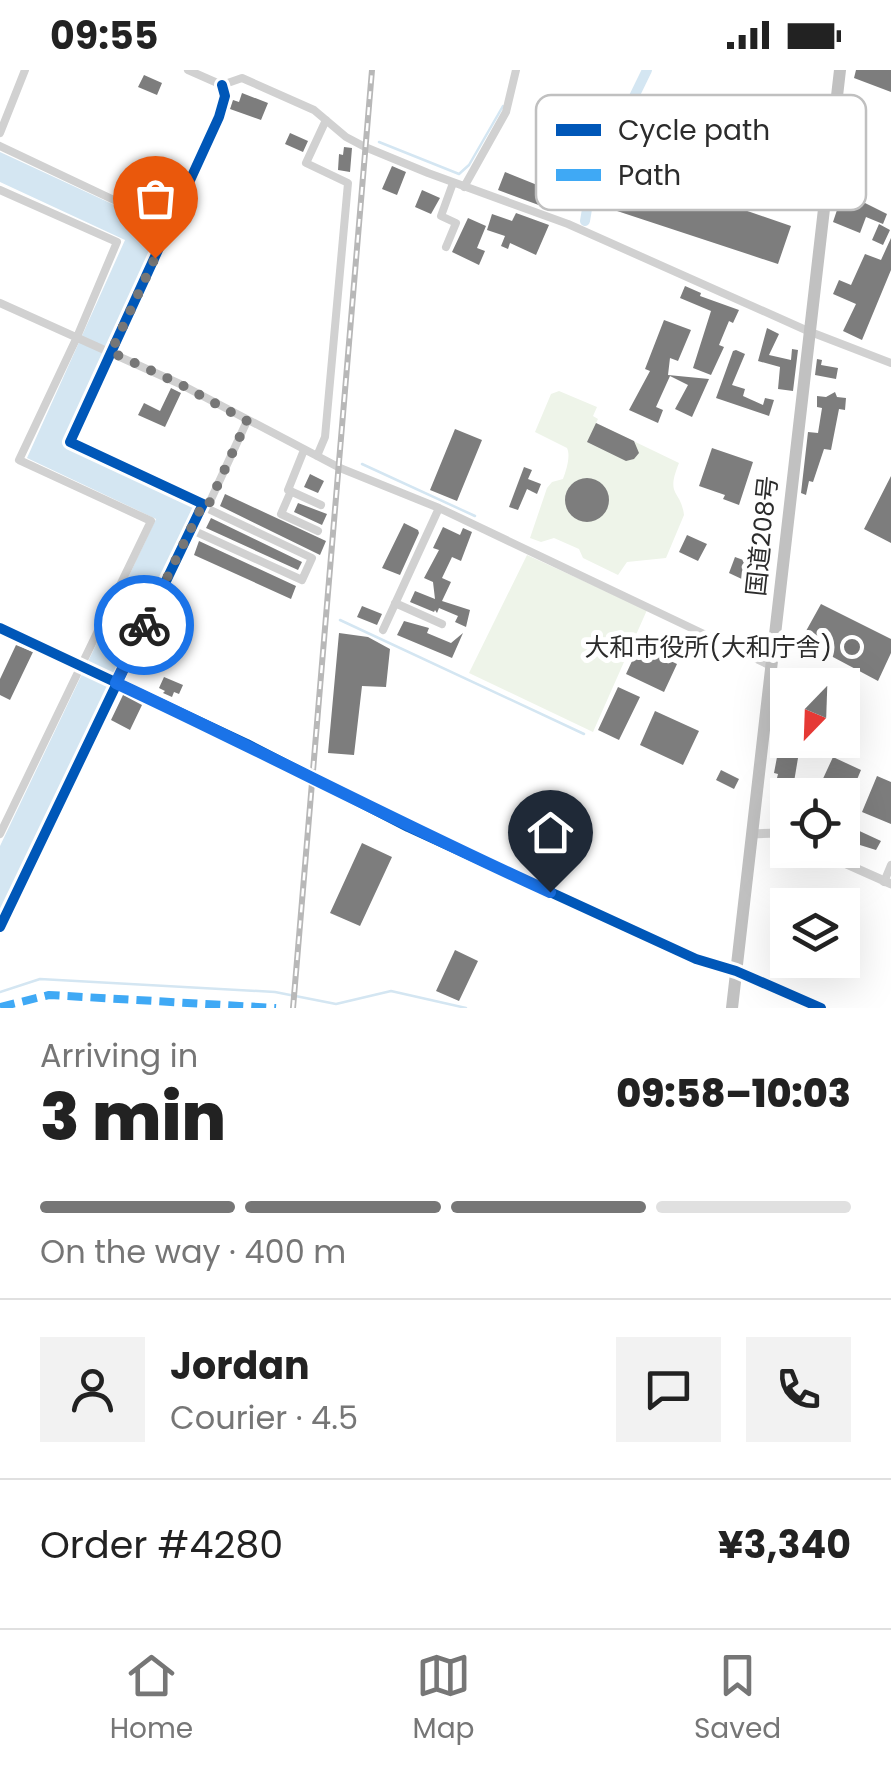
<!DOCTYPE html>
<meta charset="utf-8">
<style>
body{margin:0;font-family:Poppins,"Noto Sans JP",sans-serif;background:#f2f2f2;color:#222;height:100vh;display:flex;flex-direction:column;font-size:38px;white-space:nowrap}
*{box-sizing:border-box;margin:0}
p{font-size:32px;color:#767676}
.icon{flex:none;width:55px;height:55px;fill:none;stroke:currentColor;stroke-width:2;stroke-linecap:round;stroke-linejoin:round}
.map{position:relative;height:938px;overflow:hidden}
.side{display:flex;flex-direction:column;background:#fff;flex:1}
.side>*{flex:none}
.needle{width:65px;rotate:203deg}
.controls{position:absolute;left:770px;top:598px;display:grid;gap:20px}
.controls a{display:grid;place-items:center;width:90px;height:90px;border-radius:0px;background:#fff;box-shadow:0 10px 40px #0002;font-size:50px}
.pin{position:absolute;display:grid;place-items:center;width:85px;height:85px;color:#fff;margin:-102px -42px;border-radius:50% 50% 50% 0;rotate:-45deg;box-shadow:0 0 10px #0007}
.pin .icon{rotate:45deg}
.courier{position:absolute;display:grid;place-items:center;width:100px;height:100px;margin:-50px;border:8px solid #1a73e8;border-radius:50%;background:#fff;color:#222;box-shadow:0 2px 12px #0007}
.overview em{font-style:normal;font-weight:800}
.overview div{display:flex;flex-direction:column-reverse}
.overview{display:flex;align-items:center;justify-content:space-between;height:170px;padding:0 40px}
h1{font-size:65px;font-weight:800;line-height:75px}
.bar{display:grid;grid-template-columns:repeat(4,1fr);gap:15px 10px;align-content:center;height:120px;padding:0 40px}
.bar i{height:12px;border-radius:8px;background:#e0e0e0}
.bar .active{background:#767676}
.bar p{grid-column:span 4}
.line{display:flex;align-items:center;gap:25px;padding:0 40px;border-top:2px solid #e0e0e0}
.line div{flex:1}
.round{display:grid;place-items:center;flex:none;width:105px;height:105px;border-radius:0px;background:#f2f2f2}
.status{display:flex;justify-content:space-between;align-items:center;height:70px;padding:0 50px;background:#fff;direction:ltr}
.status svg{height:28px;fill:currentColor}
.tab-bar{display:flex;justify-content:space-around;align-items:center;height:140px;border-top:2px solid #e0e0e0;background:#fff;font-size:28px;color:#767676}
.tab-bar a{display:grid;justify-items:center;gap:5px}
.tab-bar .active{color:#767676}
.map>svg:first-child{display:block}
.green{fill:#eef4e9}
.water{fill:#d4e6f2}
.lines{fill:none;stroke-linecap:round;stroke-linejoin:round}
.stream{stroke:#d4e6f2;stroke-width:2.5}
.canal{stroke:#d4e6f2;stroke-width:10}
.building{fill:#7d7d7d}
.minor{stroke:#d1d1d1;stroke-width:8}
.tertiary{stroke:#d1d1d1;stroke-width:9}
.trunk{stroke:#c1c1c1;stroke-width:12}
.rail-casing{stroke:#b8b8b8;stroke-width:6}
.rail{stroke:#fff;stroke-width:2.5;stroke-dasharray:8;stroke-linecap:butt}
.quiet{stroke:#3fa9f5;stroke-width:8;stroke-dasharray:15 8;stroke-linecap:butt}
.cycleway-casing{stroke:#fff;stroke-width:16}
.cycleway{stroke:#0057b8;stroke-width:10}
.done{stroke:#767676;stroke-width:10;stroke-dasharray:0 18}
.route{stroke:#1a73e8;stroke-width:12}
.poi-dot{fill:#767676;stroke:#fff;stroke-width:4}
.labels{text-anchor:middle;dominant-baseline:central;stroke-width:10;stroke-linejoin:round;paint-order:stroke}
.street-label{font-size:25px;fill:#2c2c2c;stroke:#fff}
.poi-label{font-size:25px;fill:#2c2c2c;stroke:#fff;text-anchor:end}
.key{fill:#fff;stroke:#c0c0c0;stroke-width:2.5}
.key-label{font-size:28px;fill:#2c2c2c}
</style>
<div class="status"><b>09:55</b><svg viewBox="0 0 49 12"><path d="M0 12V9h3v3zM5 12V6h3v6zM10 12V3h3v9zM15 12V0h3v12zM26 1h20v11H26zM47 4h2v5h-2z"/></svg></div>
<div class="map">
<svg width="891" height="938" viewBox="0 0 891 938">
<rect width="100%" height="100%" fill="#fff"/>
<path class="green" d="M559,321L597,337L593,346L598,349L596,353L679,393C665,427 681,419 684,445L666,488L627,492L618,505L583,488L579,479L554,468L541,472L530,468L547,418L552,412L563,409C566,401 571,386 567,378L535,362L551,324Z
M527,485L647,540L593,662L469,603Z"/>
<path class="water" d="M0,82L164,158L65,372L196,435L0,842V776L156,449L27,388L125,170L0,112Z"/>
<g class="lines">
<path class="stream" d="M379,72L459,104L469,95L503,36
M362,394L475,446
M340,550L584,664
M0,922L40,909L275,922L336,934L391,921L466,938"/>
<path class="canal" d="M585,151L591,115L647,0"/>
</g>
<path class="building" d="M856,0H891V22L854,8Z
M144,5L162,13L157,25L138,17Z
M242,23L268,33L261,50L230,39L233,30L239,32Z
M290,63L308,71L303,82L285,74Z
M344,77L352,78L350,102L338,100L339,84L343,85Z
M632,82L736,115L730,135L791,156L778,194L614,140Z
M392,96L406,102L397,125L382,119Z
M505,102L562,125L555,141L498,120Z
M422,120L440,128L431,144L415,137Z
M843,122L887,144L883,154L866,147L860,163L833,152Z
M516,143L549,155L536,185L510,173L508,179L501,176L505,166L487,160L492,144L512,151Z
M468,148L486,156L477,178L485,181L479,195L452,182Z
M879,154L890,160L883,175L872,170Z
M891,168V200L862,270L843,261L856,234L833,224L839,210L851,215L865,184L881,190Z
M685,216L701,223L700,226L739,240L733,253L729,251L719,275L724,277L711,305L693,298L711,241L680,228Z
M664,250L691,260L678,291L670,288L668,305L709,309L692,347L675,339L688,315L670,306L656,337L663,340L658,353L629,340L650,301L645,299Z
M767,258L779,264L769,285L791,290L792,279L798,280L793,321L778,319L780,297L758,291Z
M736,280L745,284L732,315L745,319L743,326L763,335L765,328L774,330L769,346L716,328L733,281Z
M817,289L822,290L821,295L838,298L836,309L815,305Z
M171,318L181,323L165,357L138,345L144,333L160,341Z
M835,322L837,327L846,328L845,340L839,339L831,380L824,379L813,412L809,411L806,425L801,423L808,362L818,363L822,338L817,337V326L826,327Z
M596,353L634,371L639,383L634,389L626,391L587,372Z
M455,359L482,370L457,431L430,420Z
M712,378L753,392L739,435L723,429L725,425L699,416Z
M524,397L532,400L528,409L541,414L537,424L527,419L518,440L509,437Z
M310,404L324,411L318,423L304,417Z
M891,406V473L864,459Z
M565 430a22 22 0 1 1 44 0a22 22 0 1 1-44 0Z
M225,424L326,471L320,485L220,436Z
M298,433L327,444L322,455L294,442Z
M211,448L302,492L298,500L206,458Z
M404,453L418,460L419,463L400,505L382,498Z
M443,457L460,465L463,458L472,462L461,491L452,487L442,508L451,512L442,531L470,540L466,557L455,552L458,546L439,538L437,543L435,540L434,542L410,532L415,521L435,529L433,512L424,508L439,480L433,478Z
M687,465L707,474L698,491L679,482Z
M199,471L296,516L291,529L194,485Z
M735,487L771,500L763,519L729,503Z
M821,534L891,569V583L878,611L801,570Z
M362,536L382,544L377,555L357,547Z
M404,551L429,558L427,563L451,573L463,563L452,588L397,565Z
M339,563L368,567L390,579L386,617L362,616L354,685L328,683Z
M16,575L33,582L10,630L0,625V609Z
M639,576L677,594L664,622L626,604Z
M164,607L183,615L179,624L174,622L172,627L163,623L165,621L159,618Z
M618,617L640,627L619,670L598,660Z
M123,625L142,635L130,660L111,650Z
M655,641L699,661L683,695L640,675Z
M781,666L797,670L794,687L798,688L794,712L777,708L778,704L774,703Z
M833,687L861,700L850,726L821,713Z
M721,700L739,709L734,719L716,710Z
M877,706L891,712V754L862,742Z
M853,758L881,771L876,780L847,771Z
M362,773L392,787L360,856L330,843Z
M455,880L478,891L459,931L436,921Z"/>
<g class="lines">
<path class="minor" d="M188,0L222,15L242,8L314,40L346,67L365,77L428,103L568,154L808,261L891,293
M0,63L25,0
M0,76L169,156
M464,117L506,42L516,0
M0,120L117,172L77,267L19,390L151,451L0,764
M446,177L456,153L441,146L453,113
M0,233L180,314L340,398L439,438L771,596
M304,380L288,420L321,435
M317,386L325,367L348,113L306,93L326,50
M291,421L281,444L318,461
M207,438L247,351
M190,459L302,510L312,488L202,436
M395,533L442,554
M383,560L439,438
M884,812L891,795
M0,857L203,434L70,372L219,47L225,26L222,15
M736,901L821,938"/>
<path class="tertiary" d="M0,558L247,674L408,757L696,889L736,901
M752,764L778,763L788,768
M815,780L891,814"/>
<path class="trunk" d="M732,938L840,0"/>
<g class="rail-casing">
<path id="rail" d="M293,938L372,0"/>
</g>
<use href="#rail" class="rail"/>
<path class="quiet" d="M0,937L49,925L276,938"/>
<g class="cycleway-casing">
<path id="cycleway" d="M0,558L247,674L408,757L696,889L736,901L821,938
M0,857L203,434L70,372L219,47L225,26L222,15"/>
</g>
<use href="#cycleway" class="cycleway"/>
</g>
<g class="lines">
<path class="done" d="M144,555L202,436L207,438L247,351L180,314L111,282L155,188"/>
<path class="route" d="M144,555L116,613C262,681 404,756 550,822"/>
</g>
<circle class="poi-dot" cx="852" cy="577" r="10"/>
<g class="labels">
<g class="street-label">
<text transform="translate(762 466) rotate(-84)">国道208号</text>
</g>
<g class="poi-label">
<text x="832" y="577">大和市役所(大和庁舎)</text>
</g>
</g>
<rect x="536" y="25" width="330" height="115" rx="15" class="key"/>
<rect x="556" y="54" width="45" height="12" fill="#0057b8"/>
<rect x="556" y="99" width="45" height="12" fill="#3fa9f5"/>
<g class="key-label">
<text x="618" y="70">Cycle path</text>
<text x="618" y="115">Path</text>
</g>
</svg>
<div class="controls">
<a><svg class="needle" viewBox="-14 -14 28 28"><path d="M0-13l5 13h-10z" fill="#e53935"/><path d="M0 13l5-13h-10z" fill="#767676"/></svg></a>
<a><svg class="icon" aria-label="locate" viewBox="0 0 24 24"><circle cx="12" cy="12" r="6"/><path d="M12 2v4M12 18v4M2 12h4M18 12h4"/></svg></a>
<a><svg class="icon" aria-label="layers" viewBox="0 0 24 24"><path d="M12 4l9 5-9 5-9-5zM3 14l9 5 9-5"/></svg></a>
</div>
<div class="pin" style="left:155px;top:188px;background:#ea580c"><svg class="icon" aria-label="bag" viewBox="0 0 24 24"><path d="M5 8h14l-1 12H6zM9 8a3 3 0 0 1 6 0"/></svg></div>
<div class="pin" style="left:550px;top:822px;background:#1f2937"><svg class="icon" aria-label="home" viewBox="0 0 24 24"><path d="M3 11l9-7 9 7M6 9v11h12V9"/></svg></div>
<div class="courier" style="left:144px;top:555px"><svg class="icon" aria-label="bike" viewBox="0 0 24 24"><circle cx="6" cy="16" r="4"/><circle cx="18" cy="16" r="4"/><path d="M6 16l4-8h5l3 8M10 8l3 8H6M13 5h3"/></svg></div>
</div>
<section class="side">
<div class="overview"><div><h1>3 min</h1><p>Arriving in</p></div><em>09:58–10:03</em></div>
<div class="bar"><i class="active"></i><i class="active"></i><i class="active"></i><i></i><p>On the way · 400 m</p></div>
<div class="line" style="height:180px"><a class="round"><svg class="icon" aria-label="person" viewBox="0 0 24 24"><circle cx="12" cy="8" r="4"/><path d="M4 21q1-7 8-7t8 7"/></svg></a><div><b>Jordan</b><p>Courier · 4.5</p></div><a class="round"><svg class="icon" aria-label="chat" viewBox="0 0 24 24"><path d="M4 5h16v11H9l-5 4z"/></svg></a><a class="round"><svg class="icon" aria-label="phone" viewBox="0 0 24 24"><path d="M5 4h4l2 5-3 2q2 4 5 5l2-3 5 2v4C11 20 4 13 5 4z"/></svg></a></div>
<div class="line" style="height:130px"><div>Order #4280</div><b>¥3,340</b></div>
</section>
<nav class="tab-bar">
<a class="active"><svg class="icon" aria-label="home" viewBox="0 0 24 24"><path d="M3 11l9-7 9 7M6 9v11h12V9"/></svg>Home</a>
<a><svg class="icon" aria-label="map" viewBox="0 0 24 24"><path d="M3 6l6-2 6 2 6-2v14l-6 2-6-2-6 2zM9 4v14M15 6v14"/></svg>Map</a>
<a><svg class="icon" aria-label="saved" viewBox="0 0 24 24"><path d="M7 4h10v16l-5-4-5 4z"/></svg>Saved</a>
</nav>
